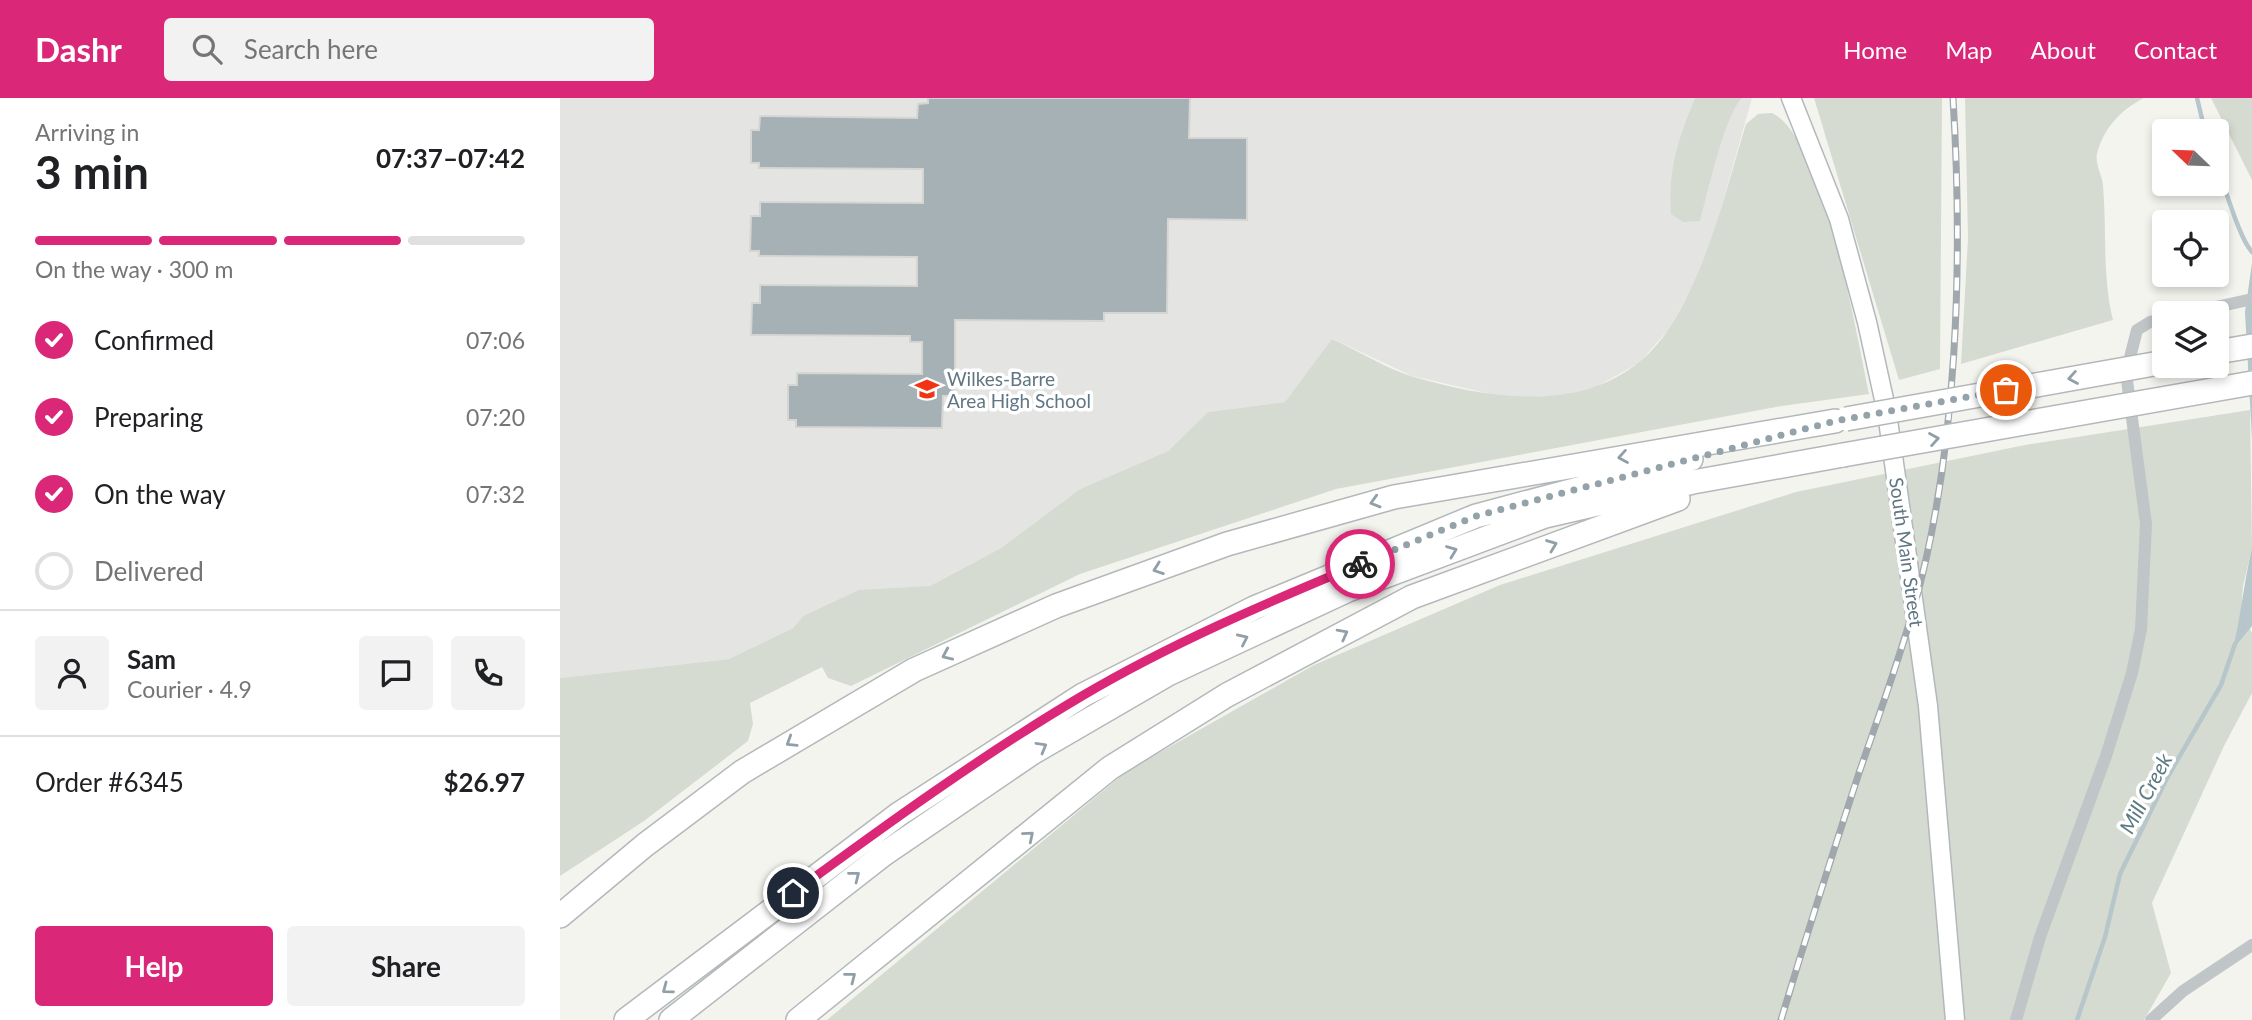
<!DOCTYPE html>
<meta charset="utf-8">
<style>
body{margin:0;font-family:Lato,sans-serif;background:#f2f2f2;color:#202124;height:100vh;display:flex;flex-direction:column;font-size:26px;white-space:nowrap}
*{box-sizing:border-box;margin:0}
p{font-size:23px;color:#757577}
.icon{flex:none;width:38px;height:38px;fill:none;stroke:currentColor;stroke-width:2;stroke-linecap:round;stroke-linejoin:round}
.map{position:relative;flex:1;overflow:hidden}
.details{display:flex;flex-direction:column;background:#fff;width:560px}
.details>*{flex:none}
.needle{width:46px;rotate:293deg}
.controls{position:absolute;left:1592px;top:21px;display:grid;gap:14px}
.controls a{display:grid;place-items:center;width:77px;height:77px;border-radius:7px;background:#fff;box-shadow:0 4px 10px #0003;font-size:35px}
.pin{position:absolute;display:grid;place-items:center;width:60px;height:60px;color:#fff;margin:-30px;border:4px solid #fff;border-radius:50%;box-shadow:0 2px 7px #0007}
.courier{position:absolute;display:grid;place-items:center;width:70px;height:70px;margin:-35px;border:5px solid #db2777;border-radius:50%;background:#fff;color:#222;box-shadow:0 2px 9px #0007}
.summary em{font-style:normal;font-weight:700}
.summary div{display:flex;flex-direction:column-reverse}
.summary{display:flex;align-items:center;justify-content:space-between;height:119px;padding:0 35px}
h1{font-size:46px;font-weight:700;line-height:52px}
.bar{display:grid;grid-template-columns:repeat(4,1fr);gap:10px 7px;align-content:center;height:84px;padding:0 35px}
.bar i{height:9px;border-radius:5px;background:#e0e0e0}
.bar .selected{background:#db2777}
.bar p{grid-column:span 4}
.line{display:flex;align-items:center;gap:18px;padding:0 35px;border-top:2px solid #e0e0e0}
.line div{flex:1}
.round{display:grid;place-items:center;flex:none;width:74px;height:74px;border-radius:7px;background:#f2f2f2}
ol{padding:0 35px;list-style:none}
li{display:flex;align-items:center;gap:21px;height:77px}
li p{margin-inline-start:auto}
li .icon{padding:7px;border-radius:50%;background:#db2777;color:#fff;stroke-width:4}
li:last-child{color:#757577}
li i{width:38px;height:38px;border:4px solid #e0e0e0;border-radius:50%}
.button{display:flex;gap:14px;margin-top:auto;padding:14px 35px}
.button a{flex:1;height:80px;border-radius:7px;background:#db2777;color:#fff;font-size:28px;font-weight:700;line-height:80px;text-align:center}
.button a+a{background:#f2f2f2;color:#202124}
header{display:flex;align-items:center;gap:42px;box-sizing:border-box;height:98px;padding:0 35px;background:#db2777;color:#fff}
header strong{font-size:33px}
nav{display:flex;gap:38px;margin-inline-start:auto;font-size:24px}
.search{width:490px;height:63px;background:#f2f2f2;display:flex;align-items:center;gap:18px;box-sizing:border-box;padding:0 24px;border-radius:7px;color:#757577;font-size:26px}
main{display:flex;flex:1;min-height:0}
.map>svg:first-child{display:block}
.built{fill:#e4e5e3}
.green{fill:#d5dbd0}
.water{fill:#b7c6ca}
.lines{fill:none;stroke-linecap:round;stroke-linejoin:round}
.stream{stroke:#b7c6ca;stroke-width:4.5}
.building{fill:#a6b1b5;stroke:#d5d5d2;stroke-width:2}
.secondary-casing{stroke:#b2b8bc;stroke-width:21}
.highway-casing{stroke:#b4b8bb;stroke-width:26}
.street{stroke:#c0c5c8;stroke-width:12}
.secondary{stroke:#fff;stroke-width:18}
.highway{stroke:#fff;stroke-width:23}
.rail-casing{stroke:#a0a8ad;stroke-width:7}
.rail{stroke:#fff;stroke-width:4.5;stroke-dasharray:13;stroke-linecap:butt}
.highway-bridge-casing{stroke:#b4b8bb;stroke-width:26;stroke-linecap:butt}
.highway-bridge{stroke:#fff;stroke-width:23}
.oneway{stroke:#909fa8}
.done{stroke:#94a2a9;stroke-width:7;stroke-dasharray:0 12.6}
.route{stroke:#db2777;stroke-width:9}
.labels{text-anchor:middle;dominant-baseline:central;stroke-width:7;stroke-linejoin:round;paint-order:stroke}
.poi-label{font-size:19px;fill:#607683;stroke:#fff;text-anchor:start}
.street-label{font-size:19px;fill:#607683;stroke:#fff}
.water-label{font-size:21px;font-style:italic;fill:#5b7a81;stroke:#fff}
</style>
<header>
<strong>Dashr</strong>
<div class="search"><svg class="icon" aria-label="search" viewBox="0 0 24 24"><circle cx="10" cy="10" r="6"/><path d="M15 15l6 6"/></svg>Search here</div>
<nav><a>Home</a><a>Map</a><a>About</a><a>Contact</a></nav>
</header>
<main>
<section class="details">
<div class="summary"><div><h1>3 min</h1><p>Arriving in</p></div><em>07:37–07:42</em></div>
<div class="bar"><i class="selected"></i><i class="selected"></i><i class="selected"></i><i></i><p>On the way · 300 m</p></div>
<ol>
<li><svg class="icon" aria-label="check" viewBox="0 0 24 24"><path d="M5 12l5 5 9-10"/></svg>Confirmed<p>07:06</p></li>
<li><svg class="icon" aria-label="check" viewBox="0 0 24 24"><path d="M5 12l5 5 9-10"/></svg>Preparing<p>07:20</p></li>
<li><svg class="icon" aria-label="check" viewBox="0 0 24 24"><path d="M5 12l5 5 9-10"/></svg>On the way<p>07:32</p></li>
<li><i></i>Delivered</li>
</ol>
<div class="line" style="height:126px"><a class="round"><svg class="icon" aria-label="person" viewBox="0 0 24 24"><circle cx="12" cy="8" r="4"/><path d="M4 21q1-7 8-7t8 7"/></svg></a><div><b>Sam</b><p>Courier · 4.9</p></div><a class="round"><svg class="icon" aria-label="chat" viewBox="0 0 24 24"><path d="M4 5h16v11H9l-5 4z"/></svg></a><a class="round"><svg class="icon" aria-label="phone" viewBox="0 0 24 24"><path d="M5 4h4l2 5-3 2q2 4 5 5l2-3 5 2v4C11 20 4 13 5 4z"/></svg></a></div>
<div class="line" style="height:91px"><div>Order #6345</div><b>$26.97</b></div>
<div class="button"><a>Help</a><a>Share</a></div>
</section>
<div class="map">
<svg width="1692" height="922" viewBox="0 0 1692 922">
<rect width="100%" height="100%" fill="#f4f4ef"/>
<path class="built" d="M0,0H1192L1153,139L1135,184L1109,231L1079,265L1036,289L999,298L948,300L852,278L773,241L725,304L648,314L608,353L520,391L441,450L370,488L343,491L243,518L233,530L169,561L0,580Z"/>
<path class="green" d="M1135,0H1182C1164,18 1148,95 1140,123L1123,124L1111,116C1108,69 1118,43 1135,0Z
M1254,0H1382L1380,271L1339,282Z
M1405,0H1584C1561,12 1544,29 1537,56C1535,66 1542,77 1543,87C1547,133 1542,177 1553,222L1401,266L1408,140Z
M1651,0H1692V82Z
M1212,15C1263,38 1297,239 1309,296L1222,308L776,391L520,476L291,588L268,580L262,569L190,605L193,626L188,643L84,723L0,778V580L169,561L233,530L243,518L299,492L370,488L441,450L520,391L608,353L648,314L725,304L772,241C799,253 827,271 854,279C943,305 1052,319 1110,229C1149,167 1165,95 1186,26L1198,16Z
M1690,312L1692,450L1683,488L1681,515L1692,535V595L1664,648L1592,805L1611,875L1584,922H267L567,673L754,567L940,487L1236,394L1465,347Z"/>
<path class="water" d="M1692,165V341L1685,214Z
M1692,450V528L1673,551C1681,517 1684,484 1692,450Z"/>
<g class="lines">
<path class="stream" d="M1637,0L1645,33
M1657,69C1666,91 1679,140 1692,154
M1517,922L1545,839L1560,776L1607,680L1661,587L1675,546"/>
</g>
<path class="building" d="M368,0H630L629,40H687V122L608,121L607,215H544V223L395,222V298H383L382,330L236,329V322H228V287H237V275L362,276V244H350V238L191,237L192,205H200V187L357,188V159L199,158V153H190L191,118H200V104L363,105V71L199,70V65H191V32H199L200,18L357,20L358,6L368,5Z"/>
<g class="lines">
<g class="secondary-casing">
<path id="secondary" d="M1231,0L1279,121L1307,224L1327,315L1368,608L1395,922"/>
</g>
<g class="highway-casing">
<path id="highway" d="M1657,254L1692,248
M0,818L85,747L182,674L354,572L496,508L667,446L834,399L1275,323
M66,922L339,716L523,597L694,510L916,418L1131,361
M111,922L324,756L472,655L608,576L788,492L985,418L1133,384L1283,357
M238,922L550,670L667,597L852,499L1118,401"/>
</g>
<path class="street" d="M1629,215L1692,201
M1456,922L1480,839L1546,658L1572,575L1581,531L1586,426L1566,275L1577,232L1590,224L1605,221
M1591,922L1623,893L1692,847"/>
<use href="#secondary" class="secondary"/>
<use href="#highway" class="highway"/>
<g class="rail-casing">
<path id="rail" d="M1221,922C1246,839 1272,757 1299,675C1318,620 1338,565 1354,509C1398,352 1403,162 1393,0"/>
</g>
<use href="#rail" class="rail"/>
<g class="highway-bridge-casing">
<path id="highway-bridge" d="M1286,321L1605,264
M1283,357L1692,285"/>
</g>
<use href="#highway-bridge" class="highway-bridge"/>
</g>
<defs><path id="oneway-chevron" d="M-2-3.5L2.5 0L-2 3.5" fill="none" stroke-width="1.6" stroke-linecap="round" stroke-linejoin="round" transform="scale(1.75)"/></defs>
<g class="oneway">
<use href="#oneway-chevron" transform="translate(1513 280) rotate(170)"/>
<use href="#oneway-chevron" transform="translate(1374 341) rotate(-10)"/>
<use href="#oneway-chevron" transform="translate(1063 359) rotate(170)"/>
<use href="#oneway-chevron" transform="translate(815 404) rotate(164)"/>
<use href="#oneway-chevron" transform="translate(992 447) rotate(-21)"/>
<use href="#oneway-chevron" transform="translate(892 453) rotate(-21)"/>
<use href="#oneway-chevron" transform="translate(598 471) rotate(160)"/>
<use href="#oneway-chevron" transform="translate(783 536) rotate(-28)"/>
<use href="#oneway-chevron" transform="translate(683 541) rotate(-25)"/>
<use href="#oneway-chevron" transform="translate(387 557) rotate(156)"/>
<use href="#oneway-chevron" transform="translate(231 644) rotate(148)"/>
<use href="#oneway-chevron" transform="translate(482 649) rotate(-30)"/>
<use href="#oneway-chevron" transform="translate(469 738) rotate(-40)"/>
<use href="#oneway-chevron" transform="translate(295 778) rotate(-38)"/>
<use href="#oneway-chevron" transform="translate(291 879) rotate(-38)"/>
<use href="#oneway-chevron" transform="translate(107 891) rotate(143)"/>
</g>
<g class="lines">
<path class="done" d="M800,466L916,418L1275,323L1446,292"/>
<path class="route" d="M233,795C327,726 422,657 522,598C610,546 706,505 800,466"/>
</g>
<defs>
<g id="school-bare" transform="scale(1.89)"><path d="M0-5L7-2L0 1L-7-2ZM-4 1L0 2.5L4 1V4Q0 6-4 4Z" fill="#f13412" stroke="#fff" stroke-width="2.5" paint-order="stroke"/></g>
</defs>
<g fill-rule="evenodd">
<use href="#school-bare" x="367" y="291"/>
</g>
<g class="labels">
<g class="poi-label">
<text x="387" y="280">Wilkes-Barre<tspan x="387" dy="22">Area High School</tspan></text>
</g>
<g class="street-label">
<text transform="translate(1347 454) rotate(82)">South Main Street</text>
</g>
<g class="water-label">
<text transform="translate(1585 695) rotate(-62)">Mill Creek</text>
</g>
</g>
</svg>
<div class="controls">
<a><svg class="needle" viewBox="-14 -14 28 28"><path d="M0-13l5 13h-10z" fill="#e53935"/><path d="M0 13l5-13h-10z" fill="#757577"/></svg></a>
<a><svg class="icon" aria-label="locate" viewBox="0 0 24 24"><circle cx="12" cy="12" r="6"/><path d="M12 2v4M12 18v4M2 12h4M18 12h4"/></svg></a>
<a><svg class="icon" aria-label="layers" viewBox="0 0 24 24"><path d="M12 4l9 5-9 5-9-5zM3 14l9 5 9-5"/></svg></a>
</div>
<div class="pin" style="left:1446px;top:292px;background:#ea580c"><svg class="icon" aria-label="bag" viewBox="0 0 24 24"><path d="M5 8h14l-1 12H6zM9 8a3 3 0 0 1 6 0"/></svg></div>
<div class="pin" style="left:233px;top:795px;background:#1f2937"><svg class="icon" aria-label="home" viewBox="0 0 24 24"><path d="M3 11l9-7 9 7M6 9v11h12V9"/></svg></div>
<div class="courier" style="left:800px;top:466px"><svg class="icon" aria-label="bike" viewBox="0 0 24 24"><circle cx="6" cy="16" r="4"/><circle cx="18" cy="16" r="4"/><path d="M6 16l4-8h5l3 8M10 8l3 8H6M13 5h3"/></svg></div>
</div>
</main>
